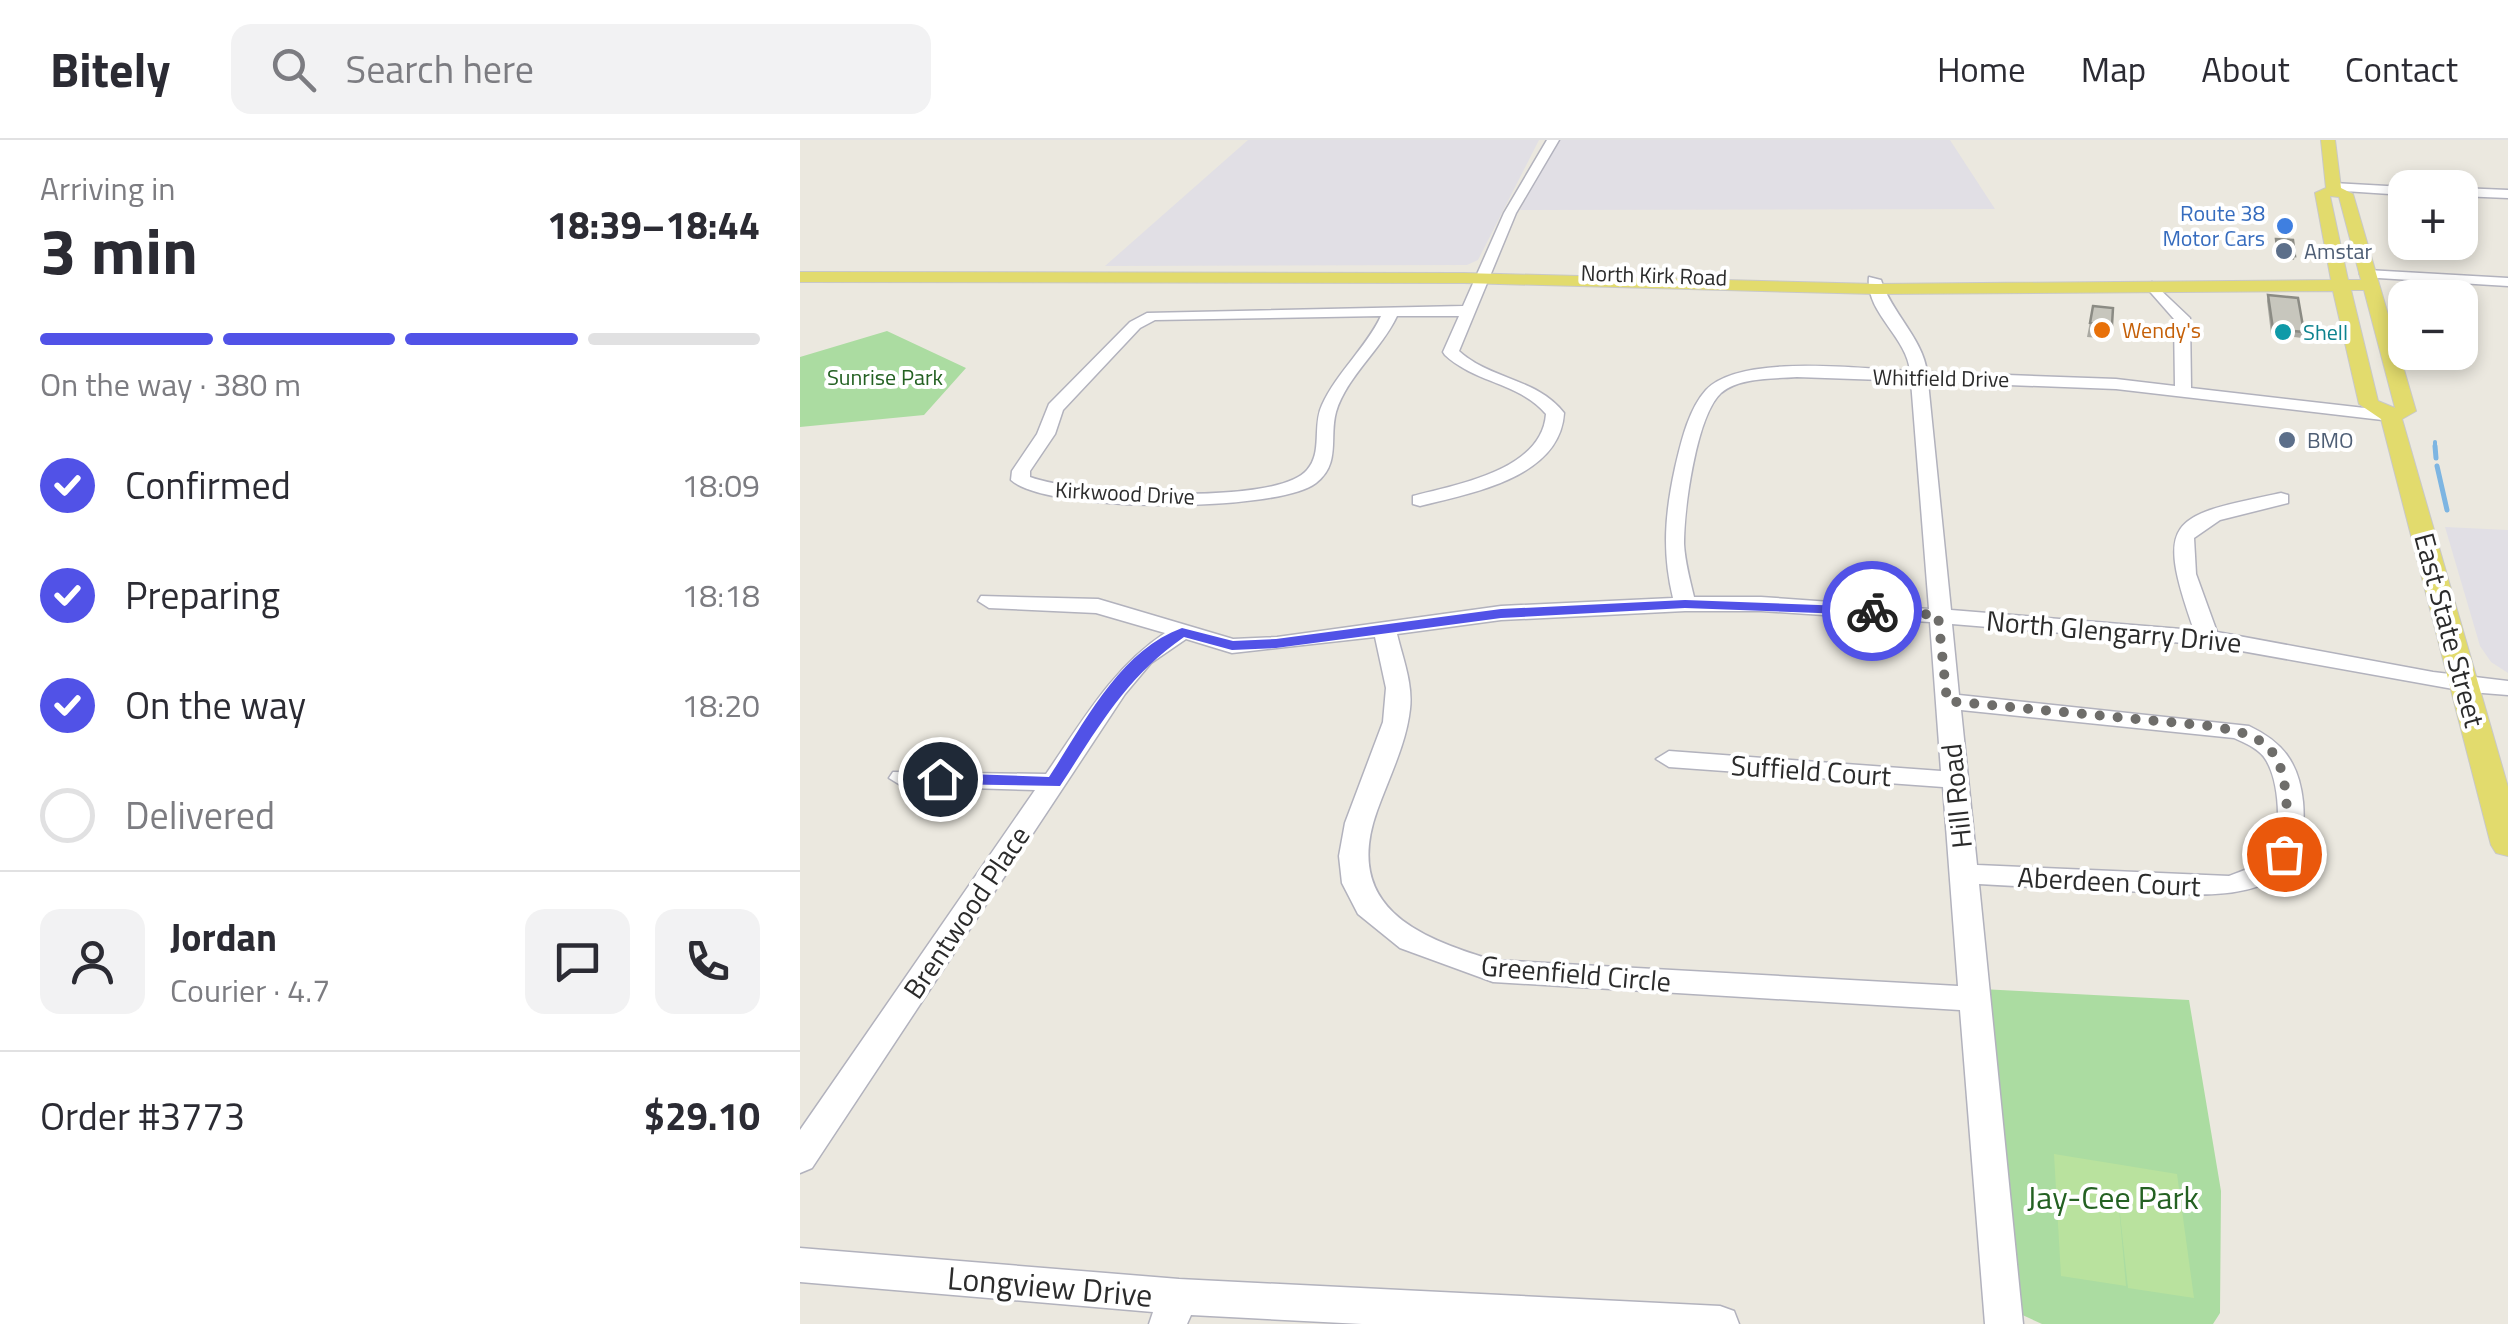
<!DOCTYPE html>
<meta charset="utf-8">
<style>
body{margin:0;font-family:"Titillium Web",sans-serif;background:#f2f2f3;color:#2b2b33;height:100vh;display:flex;flex-direction:column;font-size:38px;white-space:nowrap}
*{box-sizing:border-box;margin:0}
p{font-size:32px;color:#7c7c81}
.icon{flex:none;width:55px;height:55px;fill:none;stroke:currentColor;stroke-width:2;stroke-linecap:round;stroke-linejoin:round}
.map{position:relative;flex:1;overflow:hidden}
.drawer{display:flex;flex-direction:column;background:#fff;width:800px}
.drawer>*{flex:none}
.fabs{position:absolute;left:1588px;top:30px;display:grid;gap:20px}
.fabs a{display:grid;place-items:center;width:90px;height:90px;border-radius:20px;background:#fff;box-shadow:0 5px 15px #0003;font-size:50px}
.pin{position:absolute;display:grid;place-items:center;width:85px;height:85px;color:#fff;margin:-42px;border:5px solid #fff;border-radius:50%;box-shadow:0 2px 10px #0007}
.courier{position:absolute;display:grid;place-items:center;width:100px;height:100px;margin:-50px;border:8px solid #5152e7;border-radius:50%;background:#fff;color:#222;box-shadow:0 2px 12px #0007}
.summary em{font-style:normal;font-weight:700}
.summary div{display:flex;flex-direction:column-reverse}
.summary{display:flex;align-items:center;justify-content:space-between;height:170px;padding:0 40px}
h1{font-size:65px;font-weight:700;line-height:75px}
.bar{display:grid;grid-template-columns:repeat(4,1fr);gap:15px 10px;align-content:center;height:120px;padding:0 40px}
.bar i{height:12px;border-radius:8px;background:#e1e1e2}
.bar .current{background:#5152e7}
.bar p{grid-column:span 4}
.line{display:flex;align-items:center;gap:25px;padding:0 40px;border-top:2px solid #e1e1e2}
.line div{flex:1}
.round{display:grid;place-items:center;flex:none;width:105px;height:105px;border-radius:20px;background:#f2f2f3}
ol{padding:0 40px;list-style:none}
li{display:flex;align-items:center;gap:30px;height:110px}
li p{margin-inline-start:auto}
li .icon{padding:10px;border-radius:50%;background:#5152e7;color:#fff;stroke-width:4}
li:last-child{color:#7c7c81}
li i{width:55px;height:55px;border:5px solid #e1e1e2;border-radius:50%}
header{display:flex;align-items:center;gap:60px;box-sizing:border-box;height:140px;padding:0 50px;background:#fff;border-bottom:2px solid #e1e1e2}
header strong{font-size:48px}
nav{display:flex;gap:55px;margin-inline-start:auto;font-size:35px}
.search{width:700px;height:90px;background:#f2f2f3;display:flex;align-items:center;gap:25px;box-sizing:border-box;padding:0 35px;border-radius:20px;color:#7c7c81;font-size:38px}
main{display:flex;flex:1;min-height:0}
.map>svg:first-child{display:block}
.industrial{fill:#e1dfe5}
.green{fill:#abdca1}
.pitch{fill:#b9e29e}
.lines{fill:none;stroke-linecap:round;stroke-linejoin:round}
.stream-far1{stroke:#7db5e2;stroke-width:4}
.stream{stroke:#7db5e2;stroke-width:5}
.minor-casing{stroke:#b2b2bd;stroke-width:3}
.major-casing{stroke:#c8c8c8;stroke-width:2}
.minor{fill:#fff;fill-rule:evenodd}
.major{fill:#e2db6d;fill-rule:evenodd}
.wall{fill:#abaaa3}
.building{fill:#c7c6bd;stroke:#8b8b84;stroke-width:2.5}
.route{fill:#5152e7}
.done{stroke:#6e6d6a;stroke-width:10;stroke-dasharray:0 18}
.shop-dot{fill:#3f7fe0;stroke:#fff;stroke-width:4}
.service-dot{fill:#5c6f8a;stroke:#fff;stroke-width:4}
.food-dot{fill:#e8710a;stroke:#fff;stroke-width:4}
.culture-dot{fill:#0f9aa8;stroke:#fff;stroke-width:4}
.labels{text-anchor:middle;dominant-baseline:central;stroke-width:8;stroke-linejoin:round;paint-order:stroke}
.far-shop-label{font-size:22px;fill:#366cbe;stroke:#fff;text-anchor:end}
.far-service-label{font-size:22px;fill:#4e5e75;stroke:#fff;text-anchor:start}
.far-street-label{font-size:22px;fill:#2b2b2b;stroke:#fff}
.far-food-label{font-size:22px;fill:#c56008;stroke:#fff;text-anchor:start}
.far-culture-label{font-size:22px;fill:#0d838f;stroke:#fff;text-anchor:start}
.far-park-label{font-size:22px;fill:#246122;stroke:#fff}
.street-label{font-size:28px;fill:#2b2b2b;stroke:#fff}
.near-park-label{font-size:32px;fill:#246122;stroke:#fff}
.near-street-label{font-size:32px;fill:#2b2b2b;stroke:#fff}
</style>
<header>
<strong>Bitely</strong>
<div class="search"><svg class="icon" aria-label="search" viewBox="0 0 24 24"><circle cx="10" cy="10" r="6"/><path d="M15 15l6 6"/></svg>Search here</div>
<nav><a>Home</a><a>Map</a><a>About</a><a>Contact</a></nav>
</header>
<main>
<section class="drawer">
<div class="summary"><div><h1>3 min</h1><p>Arriving in</p></div><em>18:39–18:44</em></div>
<div class="bar"><i class="current"></i><i class="current"></i><i class="current"></i><i></i><p>On the way · 380 m</p></div>
<ol>
<li><svg class="icon" aria-label="check" viewBox="0 0 24 24"><path d="M5 12l5 5 9-10"/></svg>Confirmed<p>18:09</p></li>
<li><svg class="icon" aria-label="check" viewBox="0 0 24 24"><path d="M5 12l5 5 9-10"/></svg>Preparing<p>18:18</p></li>
<li><svg class="icon" aria-label="check" viewBox="0 0 24 24"><path d="M5 12l5 5 9-10"/></svg>On the way<p>18:20</p></li>
<li><i></i>Delivered</li>
</ol>
<div class="line" style="height:180px"><a class="round"><svg class="icon" aria-label="person" viewBox="0 0 24 24"><circle cx="12" cy="8" r="4"/><path d="M4 21q1-7 8-7t8 7"/></svg></a><div><b>Jordan</b><p>Courier · 4.7</p></div><a class="round"><svg class="icon" aria-label="chat" viewBox="0 0 24 24"><path d="M4 5h16v11H9l-5 4z"/></svg></a><a class="round"><svg class="icon" aria-label="phone" viewBox="0 0 24 24"><path d="M5 4h4l2 5-3 2q2 4 5 5l2-3 5 2v4C11 20 4 13 5 4z"/></svg></a></div>
<div class="line" style="height:130px"><div>Order #3773</div><b>$29.10</b></div>
</section>
<div class="map">
<svg width="1708" height="1184" viewBox="0 0 1708 1184">
<rect width="100%" height="100%" fill="#ebe8df"/>
<path class="industrial" d="M448,0H739L678,120L667,125L305,126Z
M756,0H1150L1195,69L720,70Z
M1645,387L1708,390V533L1691,522L1680,506Z"/>
<path class="green" d="M87,191L166,228L124,275L0,287V217Z
M1181,849L1389,860L1421,1051L1420,1173L1413,1184H1242L1218,1173Z"/>
<path class="pitch" d="M1254,1014L1377,1034L1394,1158L1328,1148L1317,1046L1326,1146L1261,1136Z"/>
<g class="lines">
<path class="stream-far1" d="M1635,302V308"/>
<path class="stream" d="M1635,306L1636,318
M1637,326L1647,370"/>
<g class="minor-casing">
<path id="minor" d="M747,0H759L716,73L659,211C691,240 737,238 764,273C760,338 671,353 620,366L613,364V356C659,344 742,330 746,274C720,243 675,243 645,215L643,212L659,176H597C581,210 547,236 536,272C529,297 541,324 516,343C477,373 247,373 211,340L212,331L237,294L249,264L330,182L347,173L663,166L704,73ZM581,176C566,208 537,232 522,265C512,286 523,312 507,330C476,367 275,354 230,337V331L255,294L263,270L340,188L355,180Z
M1533,43L1605,47V55L1529,50Z
M1660,48L1708,50V58L1660,56Z
M1567,130L1708,138V146L1562,137L1560,134Z
M1069,137L1081,140C1091,172 1123,199 1127,232L1316,239L1375,246L1374,179L1345,146L1352,142L1390,178L1391,248L1591,271L1600,276L1591,281L1316,249L1128,242L1151,470L1394,490C1354,377 1371,376 1481,353L1488,355V363L1420,380L1394,398L1396,434L1417,492L1633,532L1708,541V555L1670,552L1408,505L1152,484L1159,555L1449,586C1483,602 1499,623 1503,662C1513,775 1399,754 1325,751C1276,749 1228,747 1179,744L1223,1184H1185L1160,870L693,842L600,808L558,774L542,743L539,716L545,683L583,582L586,548L575,497L432,513L386,499L351,523L325,554L12,1028L0,1033V990L235,650L102,646L89,638L93,632L246,634C282,582 312,528 365,493L296,473L189,468L178,461L181,456L298,459L433,499L477,497L701,466L873,458C862,412 865,374 875,328C881,303 888,270 906,250C940,213 1063,229 1110,231C1107,197 1065,172 1069,137ZM997,237L1111,241L1129,469L961,457H894C890,440 885,422 884,404C884,370 896,276 921,253C940,237 974,239 997,237ZM885,471H961L1130,482L1141,631L869,611L856,619L869,627L1143,647L1158,846L693,820C616,797 543,766 577,671C589,637 606,605 610,569C613,544 603,519 597,494L701,480ZM1161,570L1434,598C1445,603 1460,609 1466,620C1479,641 1483,691 1470,712C1461,725 1442,731 1429,736L1177,725Z
M0,1108L379,1139L920,1166L934,1171L939,1184H562L391,1175L387,1184H349L353,1172L0,1142Z"/>
</g>
<g class="major-casing">
<path id="major" d="M1521,0H1535L1541,48L1553,54L1616,271L1602,279L1708,647V716L1696,713L1691,705L1581,279L1559,264L1533,151L1076,154L664,143L0,142V132L664,133L1076,144L1531,140L1515,53L1526,48ZM1530,56L1539,57L1561,140H1548ZM1551,150H1564L1595,268L1578,261Z"/>
</g>
<use href="#minor" class="minor"/>
<use href="#major" class="major"/>
</g>
<path class="wall" d="M1476,99L1495,116L1494,120L1477,118L1475,103Z
M1468,155L1504,192L1502,198L1471,194L1467,161Z
M1293,166L1312,185L1309,199L1287,197Z"/>
<path class="building" d="M1476,99L1493,100L1495,116L1478,114Z
M1468,155L1498,158L1504,192L1473,189Z
M1293,166L1313,168L1312,185L1290,183Z"/>
<path class="route" d="M885,460L1072,467L1080,471L1072,475L885,468L701,478L476,508L432,510L384,497C326,537 298,588 260,646L140,644L132,639L140,633L249,637C284,584 319,511 382,488L433,501L476,499L701,469Z"/>
<g class="lines">
<path class="done" d="M1072,471L1138,475L1147,561L1410,586C1460,594 1482,604 1486,658C1488,678 1488,694 1484,714"/>
</g>
<circle class="shop-dot" cx="1485" cy="86" r="10"/>
<g class="service-dot">
<circle cx="1484" cy="111" r="10"/>
<circle cx="1487" cy="300" r="10"/>
</g>
<circle class="food-dot" cx="1302" cy="190" r="10"/>
<circle class="culture-dot" cx="1483" cy="192" r="10"/>
<g class="labels">
<g class="far-shop-label">
<text x="1465" y="73">Route 38<tspan x="1465" dy="25">Motor Cars</tspan></text>
</g>
<g class="far-service-label">
<text x="1504" y="111">Amstar</text>
<text x="1507" y="300">BMO</text>
</g>
<g class="far-street-label">
<text transform="translate(854 135) rotate(2)">North Kirk Road</text>
<text transform="translate(1141 238) rotate(1)">Whitfield Drive</text>
<text transform="translate(325 353) rotate(3)">Kirkwood Drive</text>
</g>
<g class="far-food-label">
<text x="1322" y="190">Wendy's</text>
</g>
<g class="far-culture-label">
<text x="1503" y="192">Shell</text>
</g>
<g class="far-park-label">
<text x="85" y="237">Sunrise Park</text>
</g>
<g class="street-label">
<text transform="translate(1650 490) rotate(75)">East State Street</text>
<text transform="translate(1314 491) rotate(5)">North Glengarry Drive</text>
<text transform="translate(1011 630) rotate(4)">Suffield Court</text>
<text transform="translate(1156 656) rotate(-96)">Hill Road</text>
<text transform="translate(1309 741) rotate(3)">Aberdeen Court</text>
<text transform="translate(166 772) rotate(-56)">Brentwood Place</text>
<text transform="translate(776 833) rotate(5)">Greenfield Circle</text>
</g>
<g class="near-park-label">
<text x="1313" y="1057">Jay-Cee Park</text>
</g>
<g class="near-street-label">
<text transform="translate(250 1146) rotate(5)">Longview Drive</text>
</g>
</g>
</svg>
<div class="fabs">
<a>+</a>
<a>−</a>
</div>
<div class="pin" style="left:1484px;top:714px;background:#ea580c"><svg class="icon" aria-label="bag" viewBox="0 0 24 24"><path d="M5 8h14l-1 12H6zM9 8a3 3 0 0 1 6 0"/></svg></div>
<div class="pin" style="left:140px;top:639px;background:#1f2937"><svg class="icon" aria-label="home" viewBox="0 0 24 24"><path d="M3 11l9-7 9 7M6 9v11h12V9"/></svg></div>
<div class="courier" style="left:1072px;top:471px"><svg class="icon" aria-label="bike" viewBox="0 0 24 24"><circle cx="6" cy="16" r="4"/><circle cx="18" cy="16" r="4"/><path d="M6 16l4-8h5l3 8M10 8l3 8H6M13 5h3"/></svg></div>
</div>
</main>
